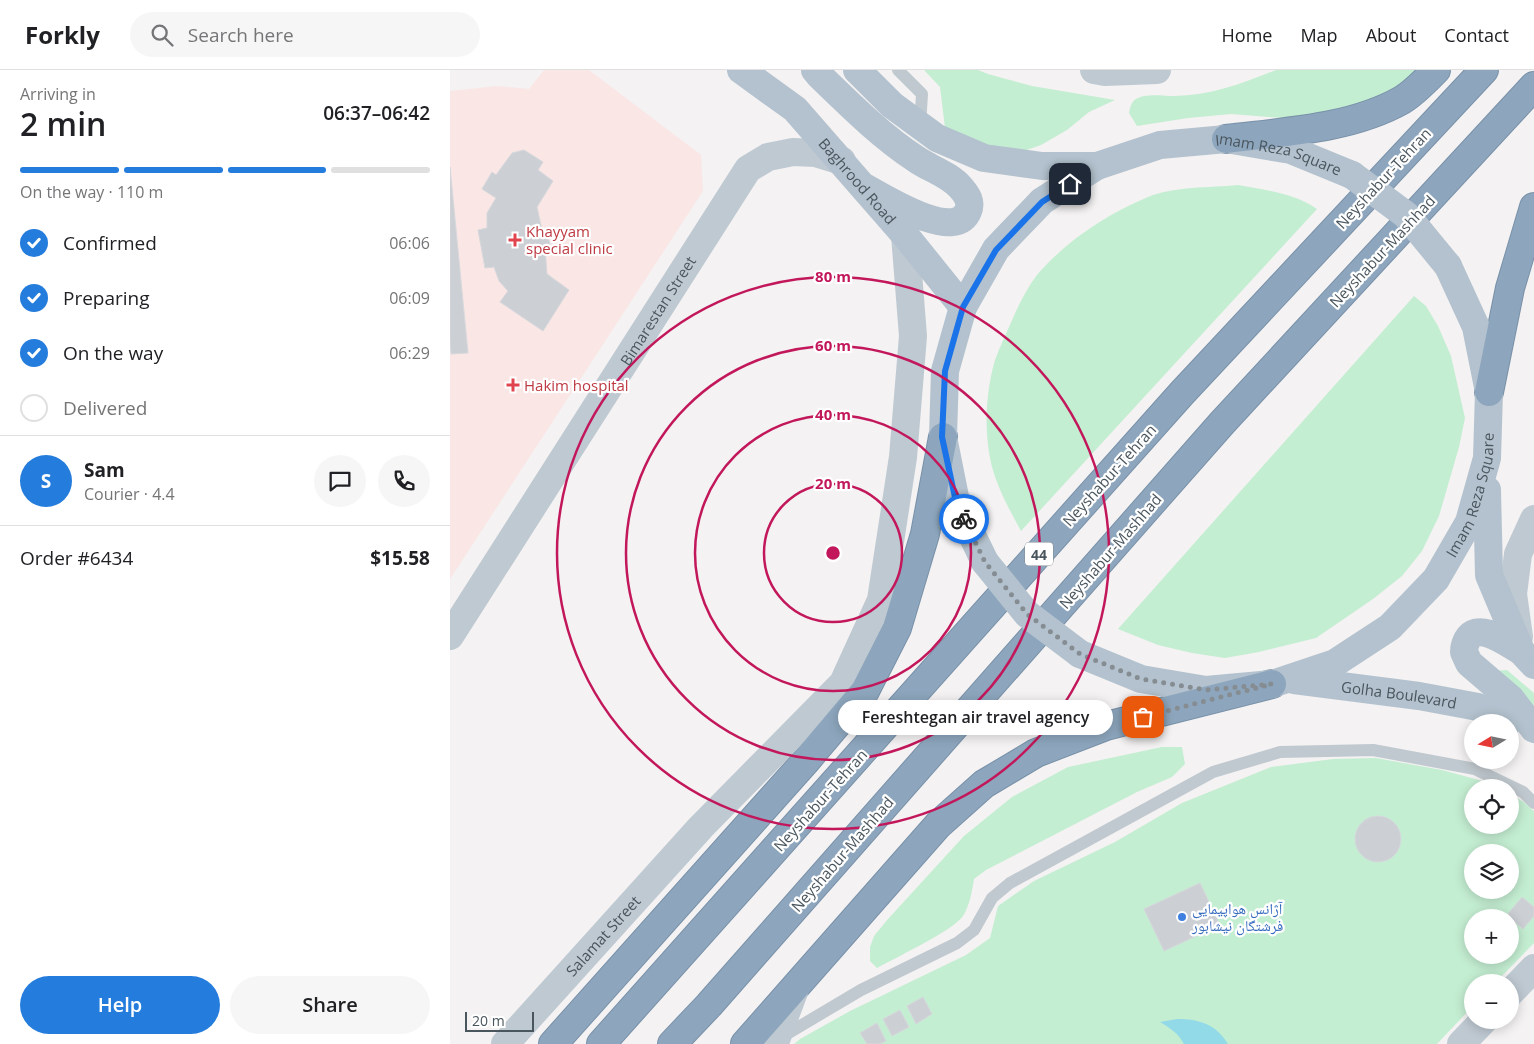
<!DOCTYPE html>
<meta charset="utf-8">
<style>
body{margin:0;font-family:"Open Sans","Noto Naskh Arabic",sans-serif;background:#f6f6f6;color:#202124;height:100vh;display:flex;flex-direction:column;font-size:19px;white-space:nowrap}
*{box-sizing:border-box;margin:0}
p{font-size:16px;color:#757577}
.icon{flex:none;width:28px;height:28px;fill:none;stroke:currentColor;stroke-width:2;stroke-linecap:round;stroke-linejoin:round}
.map{position:relative;flex:1;overflow:hidden}
.sheet{display:flex;flex-direction:column;background:#fff;width:450px}
.sheet>*{flex:none}
.needle{width:32px;rotate:260deg}
.fabs{position:absolute;left:1014px;top:644px;display:grid;gap:10px}
.fabs a{display:grid;place-items:center;width:55px;height:55px;border-radius:50%;background:#fff;box-shadow:0 2px 12px #0003;font-size:25px}
.scale{position:absolute;left:15px;bottom:12px;width:69px;box-sizing:border-box;padding-left:5px;border:2px solid #4a565e;border-top:0;font-size:14px;line-height:18px;white-space:nowrap;color:#4a565e;-webkit-text-stroke:4px #fff;paint-order:stroke}
.pin{position:absolute;display:grid;place-items:center;width:42px;height:42px;color:#fff;margin:-21px;border-radius:10px;box-shadow:0 2px 8px #0006}
.courier{position:absolute;display:grid;place-items:center;width:50px;height:50px;margin:-25px;border:4px solid #1a73e8;border-radius:50%;background:#fff;color:#222;box-shadow:0 1px 6px #0007}
.bubble{position:absolute;height:35px;border-radius:18px;background:#fff;box-shadow:0 2px 12px #0003;font-size:16px;font-weight:600;line-height:35px;text-align:center}
.summary em{font-style:normal;font-weight:600}
.summary div{display:flex;flex-direction:column-reverse}
.summary{display:flex;align-items:center;justify-content:space-between;height:85px;padding:0 20px}
h1{font-size:32px;font-weight:600;line-height:38px}
.bar{display:grid;grid-template-columns:repeat(4,1fr);gap:8px 5px;align-content:center;height:60px;padding:0 20px}
.bar i{height:6px;border-radius:4px;background:#e0e0e0}
.bar .active{background:#247cdc}
.bar p{grid-column:span 4}
.line{display:flex;align-items:center;gap:12px;padding:0 20px;border-top:1px solid #e0e0e0}
.line div{flex:1}
.round{display:grid;place-items:center;flex:none;width:52px;height:52px;border-radius:26px;background:#f6f6f6}
ol{padding:0 20px;list-style:none}
li{display:flex;align-items:center;gap:15px;height:55px}
li p{margin-inline-start:auto}
li .icon{padding:5px;border-radius:50%;background:#247cdc;color:#fff;stroke-width:4}
li:last-child{color:#757577}
li i{width:28px;height:28px;border:2px solid #e0e0e0;border-radius:50%}
.cta{display:flex;gap:10px;margin-top:auto;padding:10px 20px}
.cta a{flex:1;height:58px;border-radius:30px;background:#247cdc;color:#fff;font-size:20px;font-weight:600;line-height:58px;text-align:center}
.cta a+a{background:#f6f6f6;color:#202124}
header{display:flex;align-items:center;gap:30px;box-sizing:border-box;height:70px;padding:0 25px;background:#fff;border-bottom:1px solid #e0e0e0}
header strong{font-size:24px}
nav{display:flex;gap:28px;margin-inline-start:auto;font-size:18px}
.search{width:350px;height:45px;background:#f6f6f6;display:flex;align-items:center;gap:12px;box-sizing:border-box;padding:0 18px;border-radius:28px;color:#757577;font-size:19px}
main{display:flex;flex:1;min-height:0}
.map>svg:first-child{display:block}
.medical{fill:#fae6e5}
.green{fill:#c4eed2;fill-rule:evenodd}
.water{fill:#93dae8}
.building{fill:#cccfd4;stroke:#d6d8dc}
.lines{fill:none;stroke-linecap:round;stroke-linejoin:round}
.highway-casing{stroke:#7891a9;stroke-width:30}
.lane{stroke:#c0c9cf;stroke-width:12}
.secondary{stroke:#bfc9d2;stroke-width:28}
.primary{stroke:#b3c2ce;stroke-width:28}
.highway{stroke:#8da6bd;stroke-width:28}
.primary-bridge{stroke:#b3c2ce;stroke-width:28}
.done{stroke:#868d92;stroke-width:5;stroke-dasharray:0 9}
.route{stroke:#1a73e8;stroke-width:6}
.ring{fill:none;stroke:#c2185b;stroke-width:2.5}
.health-dot{fill:#e0444e;stroke:#fff;stroke-width:2}
.shop-dot{fill:#3f7fe0;stroke:#fff;stroke-width:2}
.labels{text-anchor:middle;dominant-baseline:central;stroke-width:4.5;stroke-linejoin:round;paint-order:stroke}
.shield{fill:#fff;stroke:#80898e;stroke-width:1}
.shield-label{font-size:14px;font-weight:bold;fill:#4a565e}
.street-label{font-size:15px;fill:#4a565e;stroke:#fff}
.health-label{font-size:15px;fill:#be3a42;stroke:#fff;text-anchor:start}
.shop-label{font-size:15px;fill:#366cbe;stroke:#fff;text-anchor:start}
.centre{fill:#c2185b;stroke:#fff;stroke-width:2.5}
.ring-label{font-size:15px;text-anchor:middle;font-weight:bold;fill:#c2185b;stroke:#fff;stroke-width:4.5;stroke-linejoin:round;paint-order:stroke}
</style>
<header>
<strong>Forkly</strong>
<div class="search"><svg class="icon" aria-label="search" viewBox="0 0 24 24"><circle cx="10" cy="10" r="6"/><path d="M15 15l6 6"/></svg>Search here</div>
<nav><a>Home</a><a>Map</a><a>About</a><a>Contact</a></nav>
</header>
<main>
<section class="sheet">
<div class="summary"><div><h1>2 min</h1><p>Arriving in</p></div><em>06:37–06:42</em></div>
<div class="bar"><i class="active"></i><i class="active"></i><i class="active"></i><i></i><p>On the way · 110 m</p></div>
<ol>
<li><svg class="icon" aria-label="check" viewBox="0 0 24 24"><path d="M5 12l5 5 9-10"/></svg>Confirmed<p>06:06</p></li>
<li><svg class="icon" aria-label="check" viewBox="0 0 24 24"><path d="M5 12l5 5 9-10"/></svg>Preparing<p>06:09</p></li>
<li><svg class="icon" aria-label="check" viewBox="0 0 24 24"><path d="M5 12l5 5 9-10"/></svg>On the way<p>06:29</p></li>
<li><i></i>Delivered</li>
</ol>
<div class="line" style="height:90px"><b class="round" style="background:#247cdc;color:#fff">S</b><div><b>Sam</b><p>Courier · 4.4</p></div><a class="round"><svg class="icon" aria-label="chat" viewBox="0 0 24 24"><path d="M4 5h16v11H9l-5 4z"/></svg></a><a class="round"><svg class="icon" aria-label="phone" viewBox="0 0 24 24"><path d="M5 4h4l2 5-3 2q2 4 5 5l2-3 5 2v4C11 20 4 13 5 4z"/></svg></a></div>
<div class="line" style="height:65px"><div>Order #6434</div><b>$15.58</b></div>
<div class="cta"><a>Help</a><a>Share</a></div>
</section>
<div class="map">
<svg width="1084" height="974" viewBox="0 0 1084 974">
<rect width="100%" height="100%" fill="#f4f2f2"/>
<path class="medical" d="M94,0H139L251,85L253,121L0,509V21L48,16L79,19Z"/>
<path class="green" d="M474,0H528L538,4L582,16L665,30L639,42L617,60L591,75L568,83L533,78L495,58L490,17Z
M826,0H970L962,9L899,42L832,48L781,44L738,48L687,56L679,43C680,38 681,32 686,29C695,23 714,26 725,26C760,26 794,13 826,0Z
M788,115C815,120 844,123 867,139L571,461C559,439 545,414 540,388C534,357 536,321 545,290C550,276 557,262 563,248C569,234 577,218 587,205C616,171 657,144 698,127C725,116 759,118 788,115Z
M964,226L976,236L988,256L1001,286L1015,348L1009,377L989,446L972,481L952,506L923,529L866,568L809,582L775,588L742,583L708,575L668,559Z
M1057,600L1084,623V639L1043,601Z
M712,677H732L735,694L722,707L687,722L536,800L524,809C522,821 520,835 513,846C504,860 445,888 427,898L420,891V877L424,866L438,849L514,766L562,727L618,697Z
M926,688L992,700L1040,713L1047,717L1022,718V755H1060V724L1074,732L1084,741V873L1046,912H1022V937L987,974H344L350,969L400,941L516,885L540,868L548,836L584,811L665,772L732,733L821,697L883,689ZM1022,782H1060V820H1022ZM1022,848H1060V885H1022Z"/>
<path class="water" d="M727,949C749,949 766,954 778,974H734C728,963 720,958 710,952Z"/>
<path class="building" d="M74,80L93,92L88,100L103,111L87,137L93,165L98,164L100,176L95,177L97,204L119,220L93,261L50,232L58,221L49,211L44,197L35,198L28,160L37,158V143L46,128L32,119L42,102L46,105L62,83Z
M0,97L18,283L1,284L0,270Z
M905 769a23 23 0 1 1 46 0a23 23 0 1 1-46 0Z
M750,813L770,855L714,881L694,839Z
M1072,827L1084,837V846L1073,859L1057,845Z
M473,927L482,944L466,954L457,936Z
M450,940L459,957L442,966L433,949Z
M427,953L436,971L430,974H417L410,963Z"/>
<g class="lines">
<g class="highway-casing">
<path id="highway" d="M776,69C833,62 901,59 952,30C964,23 976,10 986,0
M1039,322L1060,218L1084,137
M103,974L355,692L415,621L447,558L475,464L493,367
M151,974L732,323L1034,0
M222,974L259,935L772,353L1084,16
M295,974L488,755L534,714L586,683L656,656L822,614"/>
</g>
<path class="lane" d="M448,0L472,24L470,56
M330,968L411,920L507,873L524,860L542,828L560,813L763,702L830,682L923,680L1025,699L1073,722L1084,733"/>
<g class="secondary">
<path d="M644,0L655,2L707,0"/>
<path id="s1" d="M0,566L298,99L318,87L343,82L366,83L392,91"/>
<path d="M1069,567L1063,524L1068,484L1084,449"/>
<path d="M1060,923L1084,898"/>
<path id="s2" d="M55,974L251,757L393,613L431,530L453,387L463,266L455,165"/>
<path d="M323,974L326,970L345,919"/>
<path d="M1011,974L1034,950"/>
</g>
<g class="primary">
<path id="s3" d="M291,0L345,39L455,165L513,237"/>
<path d="M365,0L370,6C400,35 431,66 466,89C480,99 499,104 511,118C517,125 522,132 518,141C505,173 435,128 416,118"/>
<path d="M407,0L442,35L487,68L534,88L592,96H647"/>
<path d="M1037,420L1039,505L1071,581L1084,595"/>
<path id="s4" d="M535,492L506,432L493,367L495,301L513,237L546,179L592,131L647,96L710,75L776,69L841,80L902,105"/>
<path d="M1071,581C1058,574 1028,550 1017,570C1015,574 1014,579 1014,582L1019,593L1061,629L1084,659"/>
<path id="s5" d="M630,584L691,609L756,620L822,614L885,593L940,557L986,509L1019,452L1037,388L1039,322L1026,257L998,196"/>
<path id="s6" d="M844,610L969,626L1028,637L1058,652"/>
</g>
<use href="#highway" class="highway"/>
<path class="primary-bridge" d="M902,105L956,145L998,196
M535,492L577,544L630,584"/>
</g>
<g class="lines">
<path class="done" d="M514,449L535,492L577,544L630,584L691,609L756,620L822,614L693,647"/>
<path class="route" d="M514,449L506,432L492,367L495,301L513,237L546,180L592,132L620,114"/>
</g>
<g class="ring">
<circle cx="383" cy="483" r="69"/>
<circle cx="383" cy="483" r="138"/>
<circle cx="383" cy="483" r="207"/>
<circle cx="383" cy="483" r="276"/>
</g>
<g class="health-dot">
<path d="M62.5 162.5h5v5h5v5h-5v5h-5v-5h-5v-5h5z"/>
<path d="M60.5 307.5h5v5h5v5h-5v5h-5v-5h-5v-5h5z"/>
</g>
<circle class="shop-dot" cx="732" cy="847" r="5"/>
<g class="labels">
<rect class="shield" x="575" y="472.5" width="28" height="23" rx="4"/>
<g class="shield-label">
<text x="589" y="484">44</text>
</g>
<g class="street-label">
<text stroke="none"><textPath href="#s4" startOffset="651">Imam Reza Square</textPath></text>
<text transform="translate(933 108) rotate(-47)">Neyshabur-Tehran</text>
<text stroke="none"><textPath href="#s3" startOffset="162">Baghrood Road</textPath></text>
<text transform="translate(932 181) rotate(-47)">Neyshabur-Mashhad</text>
<text stroke="none"><textPath href="#s1" startOffset="386">Bimarestan Street</textPath></text>
<text transform="translate(659 405) rotate(-48)">Neyshabur-Tehran</text>
<text stroke="none"><textPath href="#s5" startOffset="489">Imam Reza Square</textPath></text>
<text transform="translate(660 481) rotate(-49)">Neyshabur-Mashhad</text>
<text stroke="none"><textPath href="#s6" startOffset="106">Golha Boulevard</textPath></text>
<text transform="translate(370 730) rotate(-48)">Neyshabur-Tehran</text>
<text transform="translate(392 784) rotate(-49)">Neyshabur-Mashhad</text>
<text stroke="none"><textPath href="#s2" startOffset="146">Salamat Street</textPath></text>
</g>
<g class="health-label">
<text x="76" y="161">Khayyam<tspan x="76" dy="17">special clinic</tspan></text>
<text x="74" y="315">Hakim hospital</text>
</g>
<g class="shop-label">
<text x="742" y="838">آژانس هواپیمایی<tspan x="742" dy="17">فرشتگان نیشابور</tspan></text>
</g>
</g>
<circle cx="383" cy="483" r="8" class="centre"/>
<g class="ring-label">
<text x="383" y="212">80 m</text>
<text x="383" y="281">60 m</text>
<text x="383" y="350">40 m</text>
<text x="383" y="419">20 m</text>
</g>
</svg>
<div class="fabs">
<a><svg class="needle" viewBox="-14 -14 28 28"><path d="M0-13l5 13h-10z" fill="#e53935"/><path d="M0 13l5-13h-10z" fill="#757577"/></svg></a>
<a><svg class="icon" aria-label="locate" viewBox="0 0 24 24"><circle cx="12" cy="12" r="6"/><path d="M12 2v4M12 18v4M2 12h4M18 12h4"/></svg></a>
<a><svg class="icon" aria-label="layers" viewBox="0 0 24 24"><path d="M12 4l9 5-9 5-9-5zM3 14l9 5 9-5"/></svg></a>
<a>+</a>
<a>−</a>
</div>
<div class="scale">20 m</div>
<div class="pin" style="left:693px;top:647px;background:#ea580c"><svg class="icon" aria-label="bag" viewBox="0 0 24 24"><path d="M5 8h14l-1 12H6zM9 8a3 3 0 0 1 6 0"/></svg></div>
<div class="pin" style="left:620px;top:114px;background:#1f2937"><svg class="icon" aria-label="home" viewBox="0 0 24 24"><path d="M3 11l9-7 9 7M6 9v11h12V9"/></svg></div>
<div class="courier" style="left:514px;top:449px"><svg class="icon" aria-label="bike" viewBox="0 0 24 24"><circle cx="6" cy="16" r="4"/><circle cx="18" cy="16" r="4"/><path d="M6 16l4-8h5l3 8M10 8l3 8H6M13 5h3"/></svg></div>
<div class="bubble" style="left:388px;top:630px;width:275px">Fereshtegan air travel agency</div>
</div>
</main>
